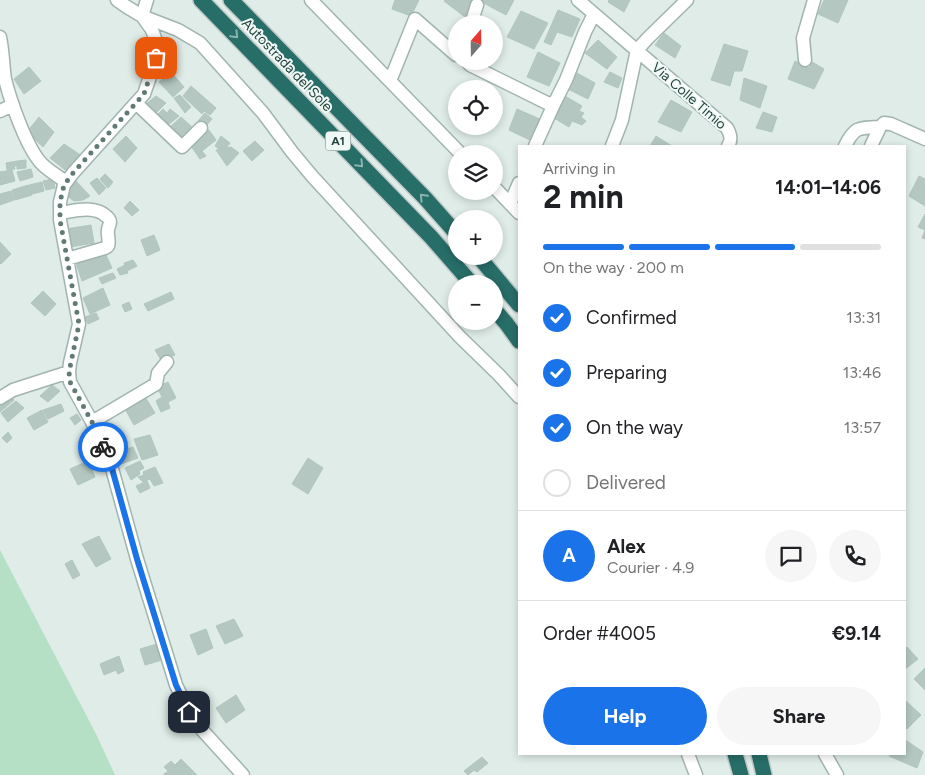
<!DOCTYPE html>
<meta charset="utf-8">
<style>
body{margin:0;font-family:Figtree,sans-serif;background:#f6f6f6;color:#202124;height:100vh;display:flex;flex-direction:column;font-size:19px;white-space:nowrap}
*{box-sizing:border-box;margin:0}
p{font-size:16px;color:#757577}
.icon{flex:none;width:28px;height:28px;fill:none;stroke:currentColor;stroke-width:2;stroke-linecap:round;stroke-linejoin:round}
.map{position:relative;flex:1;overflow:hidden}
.panel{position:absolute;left:518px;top:145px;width:388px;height:610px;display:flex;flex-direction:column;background:#fff;border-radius:0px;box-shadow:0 2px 8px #0003}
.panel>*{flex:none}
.needle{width:32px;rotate:20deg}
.controls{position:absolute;left:448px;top:15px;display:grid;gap:10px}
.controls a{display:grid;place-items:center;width:55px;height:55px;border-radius:50%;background:#fff;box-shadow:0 2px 8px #0003;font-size:25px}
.pin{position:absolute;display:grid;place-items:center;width:42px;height:42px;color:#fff;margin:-21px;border-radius:10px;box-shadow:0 2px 8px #0006}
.courier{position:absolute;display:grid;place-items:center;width:50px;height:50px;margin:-25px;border:4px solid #1a73e8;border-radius:50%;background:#fff;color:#222;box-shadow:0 1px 6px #0007}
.summary em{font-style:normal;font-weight:700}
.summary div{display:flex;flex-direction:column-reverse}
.summary{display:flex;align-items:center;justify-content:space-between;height:85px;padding:0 25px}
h1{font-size:32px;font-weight:700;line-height:38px}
.bar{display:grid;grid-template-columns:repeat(4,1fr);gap:8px 5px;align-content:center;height:60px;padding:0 25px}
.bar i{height:6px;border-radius:4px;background:#e0e0e0}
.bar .selected{background:#1a73e8}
.bar p{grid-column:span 4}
.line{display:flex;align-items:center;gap:12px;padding:0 25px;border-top:1px solid #e0e0e0}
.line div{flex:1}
.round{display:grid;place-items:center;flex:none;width:52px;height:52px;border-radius:26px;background:#f6f6f6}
ol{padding:0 25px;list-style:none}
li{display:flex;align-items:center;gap:15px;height:55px}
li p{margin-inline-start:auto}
li .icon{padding:5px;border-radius:50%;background:#1a73e8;color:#fff;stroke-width:4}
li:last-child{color:#757577}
li i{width:28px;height:28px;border:2px solid #e0e0e0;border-radius:50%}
.cta{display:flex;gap:10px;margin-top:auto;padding:10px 25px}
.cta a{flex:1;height:58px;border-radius:30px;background:#1a73e8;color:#fff;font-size:20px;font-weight:700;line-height:58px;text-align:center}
.cta a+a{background:#f6f6f6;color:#202124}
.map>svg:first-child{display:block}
.green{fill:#b5e0c6}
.building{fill:#b4c7c1;stroke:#b1c6c0}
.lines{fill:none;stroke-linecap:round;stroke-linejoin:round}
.minor-casing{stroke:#a1b4b0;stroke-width:15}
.highway-casing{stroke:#c0c9c8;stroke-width:18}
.minor{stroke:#fff;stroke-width:12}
.highway{stroke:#276d68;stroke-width:15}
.oneway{stroke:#8cb2ae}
.done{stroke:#627a76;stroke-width:5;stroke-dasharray:0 9}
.route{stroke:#1a73e8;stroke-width:6}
.labels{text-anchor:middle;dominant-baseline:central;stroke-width:4;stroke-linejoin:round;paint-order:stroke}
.shield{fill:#f0f8f5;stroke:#5d7571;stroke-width:1}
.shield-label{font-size:12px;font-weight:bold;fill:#1e3d39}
.street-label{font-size:14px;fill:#1e3d39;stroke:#f0f8f5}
</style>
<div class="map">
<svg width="925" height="775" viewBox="0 0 925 775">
<rect width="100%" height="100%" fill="#dfece8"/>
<path class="green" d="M0,550L96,734L115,775H0Z"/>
<path class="building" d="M395,0H419L411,16L392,9Z
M445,0H474L475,1L465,17L444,1Z
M478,0H514L506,15Z
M609,0H630L624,12L608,2Z
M824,0H848L838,23L818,14Z
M558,10L580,19L572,37L557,32L551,45L544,42Z
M521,11L548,23L534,49L507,37Z
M664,33L681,46L675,58L655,45Z
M494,35L501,38L494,53Z
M598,40L617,57L607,69L585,53Z
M724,44L748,51L742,71H734L730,86L711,80Z
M538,52L560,63L549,86L527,77Z
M795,61L809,68L812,62L824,69L814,89L788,79Z
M29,67L41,81L24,94L14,79Z
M171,72L184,87L173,97L159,82Z
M610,72L622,78L618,88L604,82Z
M577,73L595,83L588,99L568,89Z
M744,78L767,86L760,108L740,100Z
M191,86L216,108L210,115L204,111L202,114L183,96Z
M180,95L191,107L185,113L174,98Z
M156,96L166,103L155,114L145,105Z
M565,96L582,106L579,111L584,113L581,117L586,121L582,125L572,121L569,127L554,118Z
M671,100L692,112L681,132L658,122Z
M163,109L167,113L170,109L179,116L169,124L158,114Z
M517,109L542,120L534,142L509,130Z
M763,112L777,117L772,132L756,128Z
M205,113L212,119L206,126L198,121Z
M39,117L54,132L43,147L27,132Z
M181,117L193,128L180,142L168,129Z
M209,130L216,140L202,151L206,156L200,159L189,143Z
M126,136L137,148L125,162L113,149Z
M221,136L230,143L223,152L215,146Z
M656,136L672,146H650Z
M255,141L264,150L252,161L243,151Z
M64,144L82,156L69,173L50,158Z
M231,147L239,153L227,166L216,150Z
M26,160V168L17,169V161Z
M17,161V166H14L15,169L7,170L6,163Z
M31,169L33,177L20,181L17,172Z
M12,170L15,181L0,185V172Z
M105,174L113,182L108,188L100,179Z
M919,176L925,179V206L909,196Z
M97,178L106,188L99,195L90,183Z
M53,179L55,188L46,190L43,181Z
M75,180L90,196L83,200L74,201L66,195L70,192L68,190L72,186L70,185Z
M42,182L44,191L32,194L29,185Z
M28,185L32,195L15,200L12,190Z
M11,191L14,200L0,205V200H1L0,194Z
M130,201L139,210L132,216L124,208Z
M925,214V239L922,238L925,230L918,227Z
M91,225L94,243L70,247L66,229Z
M154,235L160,250L147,256L141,240Z
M0,242L11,254L1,264L0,263Z
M105,253L112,268L82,281L75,260Z
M133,260L137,266L127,271L128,273L120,275L117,269L125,265L124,263Z
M113,273L116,278L102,284L99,278Z
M103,288L110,305L90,314L83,298Z
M43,291L56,304L45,316L31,303Z
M171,292L174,299L148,311L144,304Z
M129,302L132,309L125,312L122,305Z
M96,313L99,319L88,324L85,317Z
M169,344L175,355L161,360L155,350Z
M168,382L176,398L168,402L170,408L161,412L156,401L162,397L157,387Z
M52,385L60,391L48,402L40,396Z
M8,394L14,400L0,412V401Z
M144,395L155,413L134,425L124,407Z
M16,401L24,408L8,422L1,413Z
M61,404L64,411L48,419L43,410Z
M42,410L48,422L34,430L27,418Z
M77,414L81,420L75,425L70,418Z
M8,432L12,438L7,443L2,438Z
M150,435L158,455L142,460L134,439Z
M133,447L138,458L118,465L113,453Z
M308,458L323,468L308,494L292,484Z
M88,461L95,477L78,485L70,469Z
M140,461L144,468L139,471L140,474L131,480L125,468Z
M155,467L163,483L154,486L150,479L143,482L138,477L144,475L143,472Z
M147,481L150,488L140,493L136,486Z
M99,536L111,559L96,567L82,544Z
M72,560L80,575L73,579L65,564Z
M234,619L243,636L225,644L216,626Z
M206,629L213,648L198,655L190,635Z
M157,644L162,660L145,665L140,649Z
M907,647L918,659L904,670V650Z
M119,656L124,671L118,674L116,670L104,675L100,664Z
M925,668V690L914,679Z
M236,695L245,710L226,723L216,708Z
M905,700L921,715L907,729L904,726V702Z
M904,739L923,752L917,768L889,756L890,754H904Z
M482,757L488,763L477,772L474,770L468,775L464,771Z
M181,759L197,775H163L168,771L164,767L171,761L175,765Z"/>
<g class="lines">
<g class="minor-casing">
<path id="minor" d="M117,0L127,7L142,16L178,30L200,43L263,113L292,152L312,176L460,337L499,375L519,397
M311,0L461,154
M578,0L727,128C731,135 732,140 728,146
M142,16L152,30L159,49L153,68L144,94L73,173L64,185L60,202V220L79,324L70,363L69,372L70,382L92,422L111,465L137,559L176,685L189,712L203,731L243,775
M142,16L147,0
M471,24L477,5
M0,37C3,51 3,66 5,79C10,100 27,149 42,164C49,171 58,176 66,182
M805,60L803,38L814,0
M467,61L470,65L547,103L554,104L566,80L585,32L594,14
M390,81L415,19L456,55
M136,103L182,147L201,128
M0,111L13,105
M535,146L554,104
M612,146L622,120L637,50L648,38L687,0
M845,146C855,126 859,128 880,127
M871,146L880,127L884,123L891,124L925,139
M494,187L519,213
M510,204L519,183
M60,213C74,211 94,205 106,216C108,217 110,220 110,222C110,225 108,227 108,230C107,236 110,240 108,246L105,248L67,259
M0,398L13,390L69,372
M92,422L156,384L158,373L167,362
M688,754L696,775
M825,754L837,775"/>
</g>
<g class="highway-casing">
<path id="highway" d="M201,0L431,237L472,284
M231,0L425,198L456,233
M478,256L519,305
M494,309L506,323L519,341
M735,754L741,775
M759,754L764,775"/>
</g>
<use href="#minor" class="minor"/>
<use href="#highway" class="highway"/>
</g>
<defs><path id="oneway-chevron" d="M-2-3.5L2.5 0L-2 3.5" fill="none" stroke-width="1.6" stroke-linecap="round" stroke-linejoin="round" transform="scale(1.25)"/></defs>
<g class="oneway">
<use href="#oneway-chevron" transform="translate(235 35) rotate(46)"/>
<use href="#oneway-chevron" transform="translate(360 164) rotate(46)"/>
<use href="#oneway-chevron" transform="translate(423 197) rotate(-134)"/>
</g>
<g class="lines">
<path class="done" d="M103,447L92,422L70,382L69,372L79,324L60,220V202L64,185L73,173L144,94L156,58"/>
<path class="route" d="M103,447L111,465L137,559L176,685L189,712"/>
</g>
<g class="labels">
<rect class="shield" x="325.5" y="131.5" width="25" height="19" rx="4"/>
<g class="shield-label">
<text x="338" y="141">A1</text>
</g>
<g class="street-label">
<text transform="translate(287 65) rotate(46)">Autostrada del Sole</text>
<text transform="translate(689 96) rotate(41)">Via Colle Timio</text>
</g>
</g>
</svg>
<div class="controls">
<a><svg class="needle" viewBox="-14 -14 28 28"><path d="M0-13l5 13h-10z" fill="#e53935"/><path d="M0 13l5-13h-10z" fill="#757577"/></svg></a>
<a><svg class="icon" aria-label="locate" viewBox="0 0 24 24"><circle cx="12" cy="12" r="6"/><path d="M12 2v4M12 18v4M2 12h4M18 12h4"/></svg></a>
<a><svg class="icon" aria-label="layers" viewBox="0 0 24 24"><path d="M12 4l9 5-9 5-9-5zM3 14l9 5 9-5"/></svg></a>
<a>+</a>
<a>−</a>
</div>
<div class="pin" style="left:156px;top:58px;background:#ea580c"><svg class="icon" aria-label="bag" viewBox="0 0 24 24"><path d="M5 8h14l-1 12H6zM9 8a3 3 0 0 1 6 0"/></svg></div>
<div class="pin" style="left:189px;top:712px;background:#1f2937"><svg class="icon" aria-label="home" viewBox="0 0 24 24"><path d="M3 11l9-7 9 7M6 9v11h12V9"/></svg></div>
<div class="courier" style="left:103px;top:447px"><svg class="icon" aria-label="bike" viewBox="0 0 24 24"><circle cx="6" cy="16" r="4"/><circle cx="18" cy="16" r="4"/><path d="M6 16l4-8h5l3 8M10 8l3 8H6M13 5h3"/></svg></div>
<section class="panel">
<div class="summary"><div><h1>2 min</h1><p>Arriving in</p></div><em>14:01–14:06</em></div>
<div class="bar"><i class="selected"></i><i class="selected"></i><i class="selected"></i><i></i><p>On the way · 200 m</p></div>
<ol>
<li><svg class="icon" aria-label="check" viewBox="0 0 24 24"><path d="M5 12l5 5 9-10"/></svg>Confirmed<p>13:31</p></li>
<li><svg class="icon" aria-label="check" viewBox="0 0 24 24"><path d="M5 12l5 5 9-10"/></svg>Preparing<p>13:46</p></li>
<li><svg class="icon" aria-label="check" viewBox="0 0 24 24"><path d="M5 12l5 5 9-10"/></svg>On the way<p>13:57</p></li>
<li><i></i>Delivered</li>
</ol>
<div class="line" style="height:90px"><b class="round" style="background:#1a73e8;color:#fff">A</b><div><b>Alex</b><p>Courier · 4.9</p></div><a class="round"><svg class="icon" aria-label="chat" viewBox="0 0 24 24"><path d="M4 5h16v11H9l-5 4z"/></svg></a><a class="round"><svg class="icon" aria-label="phone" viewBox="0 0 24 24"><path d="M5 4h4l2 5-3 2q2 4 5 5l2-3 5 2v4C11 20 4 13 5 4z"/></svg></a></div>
<div class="line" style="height:65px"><div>Order #4005</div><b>€9.14</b></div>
<div class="cta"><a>Help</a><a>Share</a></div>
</section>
</div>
